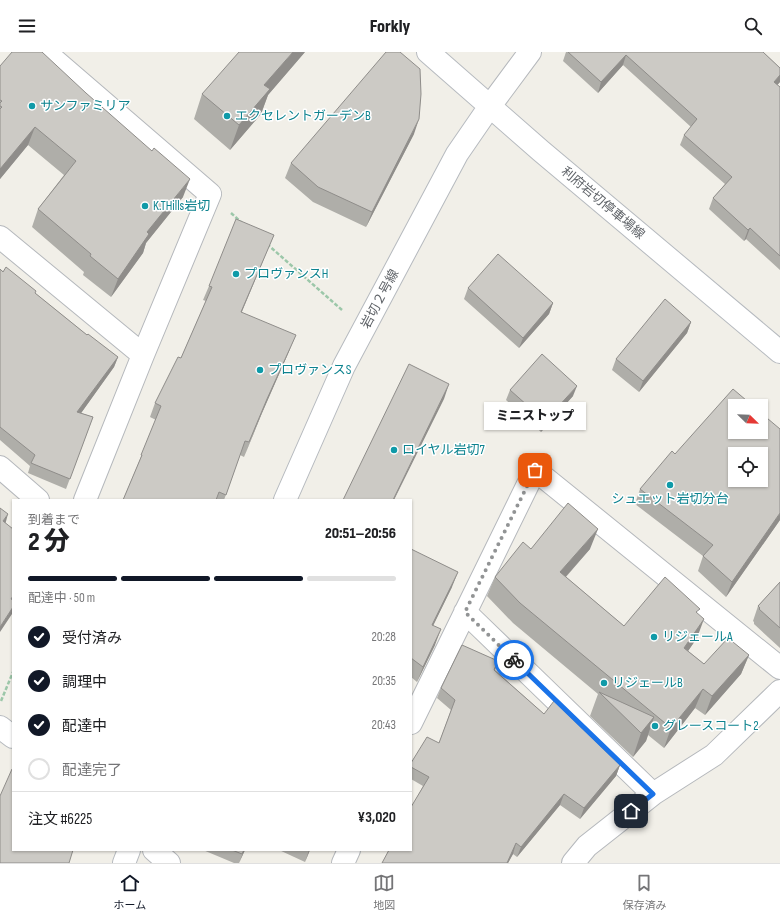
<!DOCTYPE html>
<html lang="ja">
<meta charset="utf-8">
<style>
body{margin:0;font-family:"Sofia Sans Condensed","Noto Sans JP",sans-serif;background:#f2f2f2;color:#202124;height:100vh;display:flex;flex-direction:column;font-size:15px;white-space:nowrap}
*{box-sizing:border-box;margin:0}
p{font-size:13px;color:#757577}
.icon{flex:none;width:22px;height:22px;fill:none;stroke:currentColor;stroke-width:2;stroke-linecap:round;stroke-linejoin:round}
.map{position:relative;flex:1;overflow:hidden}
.panel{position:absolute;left:12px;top:447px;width:400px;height:352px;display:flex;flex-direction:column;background:#fff;border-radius:0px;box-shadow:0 1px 3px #0004}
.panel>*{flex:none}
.needle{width:26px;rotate:113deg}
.tools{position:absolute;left:728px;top:347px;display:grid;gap:8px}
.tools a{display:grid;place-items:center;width:40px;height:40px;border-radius:0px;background:#fff;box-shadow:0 1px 3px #0004;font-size:20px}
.pin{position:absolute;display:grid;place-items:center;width:34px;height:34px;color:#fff;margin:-17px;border-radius:8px;box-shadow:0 2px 6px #0006}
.courier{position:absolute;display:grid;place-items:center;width:40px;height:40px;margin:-20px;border:3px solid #1a73e8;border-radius:50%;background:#fff;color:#222;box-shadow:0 1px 5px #0007}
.bubble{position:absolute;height:28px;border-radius:0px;background:#fff;box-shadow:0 1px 3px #0004;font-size:13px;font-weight:800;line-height:28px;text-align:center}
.overview em{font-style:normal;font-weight:800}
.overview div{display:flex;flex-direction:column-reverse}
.overview{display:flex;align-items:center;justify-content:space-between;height:68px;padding:0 16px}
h1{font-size:26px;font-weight:800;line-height:30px}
.bar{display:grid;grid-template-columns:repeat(4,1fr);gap:6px 4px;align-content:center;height:48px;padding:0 16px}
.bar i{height:5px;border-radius:3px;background:#e0e0e0}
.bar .selected{background:#111827}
.bar p{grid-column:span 4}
.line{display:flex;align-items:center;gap:10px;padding:0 16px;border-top:1px solid #e0e0e0}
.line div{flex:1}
ol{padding:0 16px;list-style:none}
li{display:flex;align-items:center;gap:12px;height:44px}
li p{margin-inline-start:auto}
li .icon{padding:4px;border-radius:50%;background:#111827;color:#fff;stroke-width:4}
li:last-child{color:#757577}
li i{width:22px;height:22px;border:2px solid #e0e0e0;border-radius:50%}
header{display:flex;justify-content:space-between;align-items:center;height:52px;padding:0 16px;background:#fff;font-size:18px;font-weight:800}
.tabs{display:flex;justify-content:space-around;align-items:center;height:56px;border-top:1px solid #e0e0e0;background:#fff;font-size:11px;color:#757577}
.tabs a{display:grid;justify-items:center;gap:2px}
.tabs .selected{color:#111827}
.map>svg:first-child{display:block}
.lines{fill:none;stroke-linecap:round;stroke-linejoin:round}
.street-casing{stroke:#b5b8bc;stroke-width:24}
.secondary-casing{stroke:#b6babf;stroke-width:24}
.path{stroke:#9cc7a9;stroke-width:2.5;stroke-dasharray:4 2;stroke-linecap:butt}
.street{stroke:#fff;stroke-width:22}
.secondary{stroke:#fff;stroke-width:22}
.wall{fill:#afaea9}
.shaded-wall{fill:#8f8d8a}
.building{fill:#cccac5;stroke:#8f8d8a;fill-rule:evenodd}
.done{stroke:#929495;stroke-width:4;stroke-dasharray:0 7.2}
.route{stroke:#1a73e8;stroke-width:5}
.culture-dot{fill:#0f9aa8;stroke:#fff;stroke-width:1.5}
.labels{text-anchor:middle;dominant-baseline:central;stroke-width:3;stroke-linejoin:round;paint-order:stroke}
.culture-label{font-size:13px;fill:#0d838f;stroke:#fff;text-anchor:start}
.street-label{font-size:13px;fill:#5f6368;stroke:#fff}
</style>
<header><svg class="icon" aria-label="menu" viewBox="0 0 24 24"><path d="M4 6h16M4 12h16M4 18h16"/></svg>Forkly<svg class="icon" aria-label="search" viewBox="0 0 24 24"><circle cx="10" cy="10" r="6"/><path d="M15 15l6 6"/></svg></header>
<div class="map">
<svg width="780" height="811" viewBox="0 0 780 811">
<rect width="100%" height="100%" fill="#f1efe8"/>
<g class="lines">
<g class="street-casing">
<path id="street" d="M45,0L210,142L143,303L85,448
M490,54L530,0
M0,185L143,303
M0,415L38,448
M465,560L653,742
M411,671L535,418L780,616
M154,798L169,811
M343,811L349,798
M573,811L587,794L653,742L714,703L780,639"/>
</g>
<g class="secondary-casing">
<path id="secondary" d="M428,0L541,99L780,300
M285,448L344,314L457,102L490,54
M0,675L13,685
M124,811L129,798"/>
</g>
<path class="path" d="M231,161L242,171
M267,192L342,258
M1,649L13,620"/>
<use href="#street" class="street"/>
<use href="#secondary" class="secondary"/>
</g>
<path class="wall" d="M305,0L268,43L261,62L230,98L194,67L202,42Z
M566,0H763L780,16V30L777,33L780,35V218L746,187L744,189L709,157L713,146L725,132L680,93L684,83L691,75L623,13L598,41L563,9Z
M0,14L183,145L146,191L143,201L111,245L83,223L84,220L32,175L38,157L64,123L28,93L0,127Z
M414,82L366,175L313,150L285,126L291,111Z
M274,183L241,260L290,297L262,361L244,405L240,403L224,448H123L136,417L156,368L150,365L155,351L181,306L206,249L203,248L209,234Z
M0,217L35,241L87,283L118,305L114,315L81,361L93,365L66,437L28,421L30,414L0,388Z
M468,236L553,251L549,262L519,296L464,247Z
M691,270L687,281L639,340L612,318L616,307Z
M510,338L573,344L541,380L506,348Z
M675,402L780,468L726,545L698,519L703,504L635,452L640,437Z
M411,497L452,535L433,574L435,593L417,630L411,625Z
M531,497H590L566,525L624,574L698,562L697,586L688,599L704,612L749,603L741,622L705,663L695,656L664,696L648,683L646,689L633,705L590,664L598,642L513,571L487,544L495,525Z
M780,530V596L754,572V570L753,569L758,554Z
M498,609L495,618L544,662L620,713L616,724L580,767L560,753L517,805L513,802L508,811H382L423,734L411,727V711L439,691L451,658L437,646L441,636Z
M203,798H245L239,811H234Z
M279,798H310L305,810Z"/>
<path class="shaded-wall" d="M293,0H305L268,43L261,62L230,98L239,73L264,33Z
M626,3L623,13L598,41L601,30Z
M780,23V30L770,41L774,30Z
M419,67L414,82L366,175L372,160Z
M35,75L28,93L0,127V117Z
M190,127L183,145L146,191L143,201L111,245L118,227L147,180Z
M750,176L746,187L744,189L748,178Z
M274,183L268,197L236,274L241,260Z
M553,251L549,262L519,296L523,286Z
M691,270L687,281L639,340L643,329Z
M296,283L290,297L262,361L244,405L267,347Z
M118,305L114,315L74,371L77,360Z
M449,332L444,347L394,448H393Z
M577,334L573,344L541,380L545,369Z
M780,461V468L726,545L732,530Z
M8,462L5,473L3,469Z
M598,477L590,497L553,539L560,520Z
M458,520L452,535L426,588L432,573Z
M13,555V559L12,562L0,580V575Z
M704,567L697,586L677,615L684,596Z
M441,577L435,593L417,630L423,615Z
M749,603L741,622L705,663L712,644Z
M703,637L695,656L664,696L671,676Z
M654,665L646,689L633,705L641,681Z
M620,713L616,724L580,767L584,756Z
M564,742L560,753L517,805L521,795Z
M516,791L513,802L508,811H507Z
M244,798H245L239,811Z
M309,798H310L305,810Z"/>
<path class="building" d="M12,0H42L86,41L152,99L154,96L190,127L147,180L149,182L118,227L90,204L91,202L38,157L76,109L35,75L0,117V57L2,55L0,54V51L2,49L0,48V14Z
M239,0H293L264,33L270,37L239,73L202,42Z
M386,0H400L420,17L421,42L419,67L372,160L318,135L291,111Z
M568,0H763L780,16V23L774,30L780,35V204L750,176L748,178L713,146L732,125L684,83L697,67L626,3L601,30Z
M236,167L274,183L241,260L296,283L267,347L249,390L245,389L226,443L219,440L216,448H123L142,403H141L161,354L155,351L178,305L181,306L212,235L209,234Z
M498,202L553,251L523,286L468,236Z
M6,215L36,239L35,241L87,283L88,282L118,305L77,360L93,365L70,427L31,411L35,403L0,375V217L3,220Z
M665,247L691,270L643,329L616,307Z
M542,302L577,334L545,369L510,338Z
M409,312L449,332L393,448H343Z
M733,337L753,354H735V380H761V361L780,377V461L732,530L703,504L713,493L640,437L672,399L675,402ZM735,402H761V428H735Z
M568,451L598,477L560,520L624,574L665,525L700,557L696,560L704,567L684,596L704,612L728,586L749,603L712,644L703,637L671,676L520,551L495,525L523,490L531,497Z
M0,456L8,462L3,469L13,477V544L11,547L13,548V555L0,575Z
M411,497L458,520L432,573L441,577L423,615L411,606V607Z
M780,530V576L759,557L760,556L758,554Z
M462,593L498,609L494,618L544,662L554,649L620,713L584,756L564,742L521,795L516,791L507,811H382L389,798H411V755L429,725L411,715V711L427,685L439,691L455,648L441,636Z
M599,640L654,665L641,681Z
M12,717H13V798H73L69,811H0V744Z
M232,798H244L242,802Z"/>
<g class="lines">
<path class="done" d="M514,608L465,560L535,418"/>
<path class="route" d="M514,608L653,742L631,759"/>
</g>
<g class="culture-dot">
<circle cx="32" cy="54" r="4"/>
<circle cx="227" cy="64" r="4"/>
<circle cx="145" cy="154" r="4"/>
<circle cx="236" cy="222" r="4"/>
<circle cx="260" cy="318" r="4"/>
<circle cx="394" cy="398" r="4"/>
<circle cx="670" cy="433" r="4"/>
<circle cx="654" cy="585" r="4"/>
<circle cx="604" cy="631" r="4"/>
<circle cx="655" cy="674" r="4"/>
</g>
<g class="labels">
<g class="culture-label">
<text x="40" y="54">サンファミリア</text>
<text x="235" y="64">エクセレントガーデンB</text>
<text x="153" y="154">K.THills岩切</text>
<text x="244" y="222">プロヴァンスH</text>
<text x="268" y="318">プロヴァンスS</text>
<text x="402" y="398">ロイヤル岩切7</text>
<text x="670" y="447" text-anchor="middle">シュエット岩切分台</text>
<text x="662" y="585">リジェールA</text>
<text x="612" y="631">リジェールB</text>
<text x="663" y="674">グレースコート2</text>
</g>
<g class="street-label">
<text transform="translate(603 151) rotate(40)">利府岩切停車場線</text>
<text transform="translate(380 247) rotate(-62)">岩切２号線</text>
</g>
</g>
</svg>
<div class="tools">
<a><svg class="needle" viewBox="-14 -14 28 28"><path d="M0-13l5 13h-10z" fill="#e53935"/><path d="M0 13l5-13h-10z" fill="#757577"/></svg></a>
<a><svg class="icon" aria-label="locate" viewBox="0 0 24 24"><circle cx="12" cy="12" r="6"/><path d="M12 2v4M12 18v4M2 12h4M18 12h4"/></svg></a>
</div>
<div class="pin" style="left:535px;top:418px;background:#ea580c"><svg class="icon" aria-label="bag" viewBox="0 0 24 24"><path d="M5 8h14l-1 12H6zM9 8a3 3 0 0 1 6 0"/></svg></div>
<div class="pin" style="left:631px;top:759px;background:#1f2937"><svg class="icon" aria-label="home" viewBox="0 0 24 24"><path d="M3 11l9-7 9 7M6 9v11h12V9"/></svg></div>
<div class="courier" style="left:514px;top:608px"><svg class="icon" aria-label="bike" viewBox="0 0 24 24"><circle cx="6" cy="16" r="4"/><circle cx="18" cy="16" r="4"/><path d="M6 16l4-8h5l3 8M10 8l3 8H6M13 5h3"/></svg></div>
<div class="bubble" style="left:484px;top:350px;width:102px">ミニストップ</div>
<section class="panel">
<div class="overview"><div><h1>2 分</h1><p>到着まで</p></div><em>20:51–20:56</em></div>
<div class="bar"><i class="selected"></i><i class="selected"></i><i class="selected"></i><i></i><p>配達中 · 50 m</p></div>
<ol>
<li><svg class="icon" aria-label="check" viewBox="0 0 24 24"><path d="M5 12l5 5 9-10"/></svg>受付済み<p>20:28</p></li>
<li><svg class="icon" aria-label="check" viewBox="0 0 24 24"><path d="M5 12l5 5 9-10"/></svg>調理中<p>20:35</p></li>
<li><svg class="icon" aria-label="check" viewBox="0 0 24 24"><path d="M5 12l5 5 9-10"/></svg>配達中<p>20:43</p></li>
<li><i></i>配達完了</li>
</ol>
<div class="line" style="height:52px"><div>注文 #6225</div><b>¥3,020</b></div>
</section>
</div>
<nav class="tabs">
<a class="selected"><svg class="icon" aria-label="home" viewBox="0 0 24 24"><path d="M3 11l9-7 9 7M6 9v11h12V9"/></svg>ホーム</a>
<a><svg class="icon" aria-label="map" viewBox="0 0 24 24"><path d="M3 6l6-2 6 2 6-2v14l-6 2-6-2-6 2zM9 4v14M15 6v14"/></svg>地図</a>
<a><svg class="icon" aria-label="saved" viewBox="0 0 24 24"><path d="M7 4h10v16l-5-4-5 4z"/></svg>保存済み</a>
</nav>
